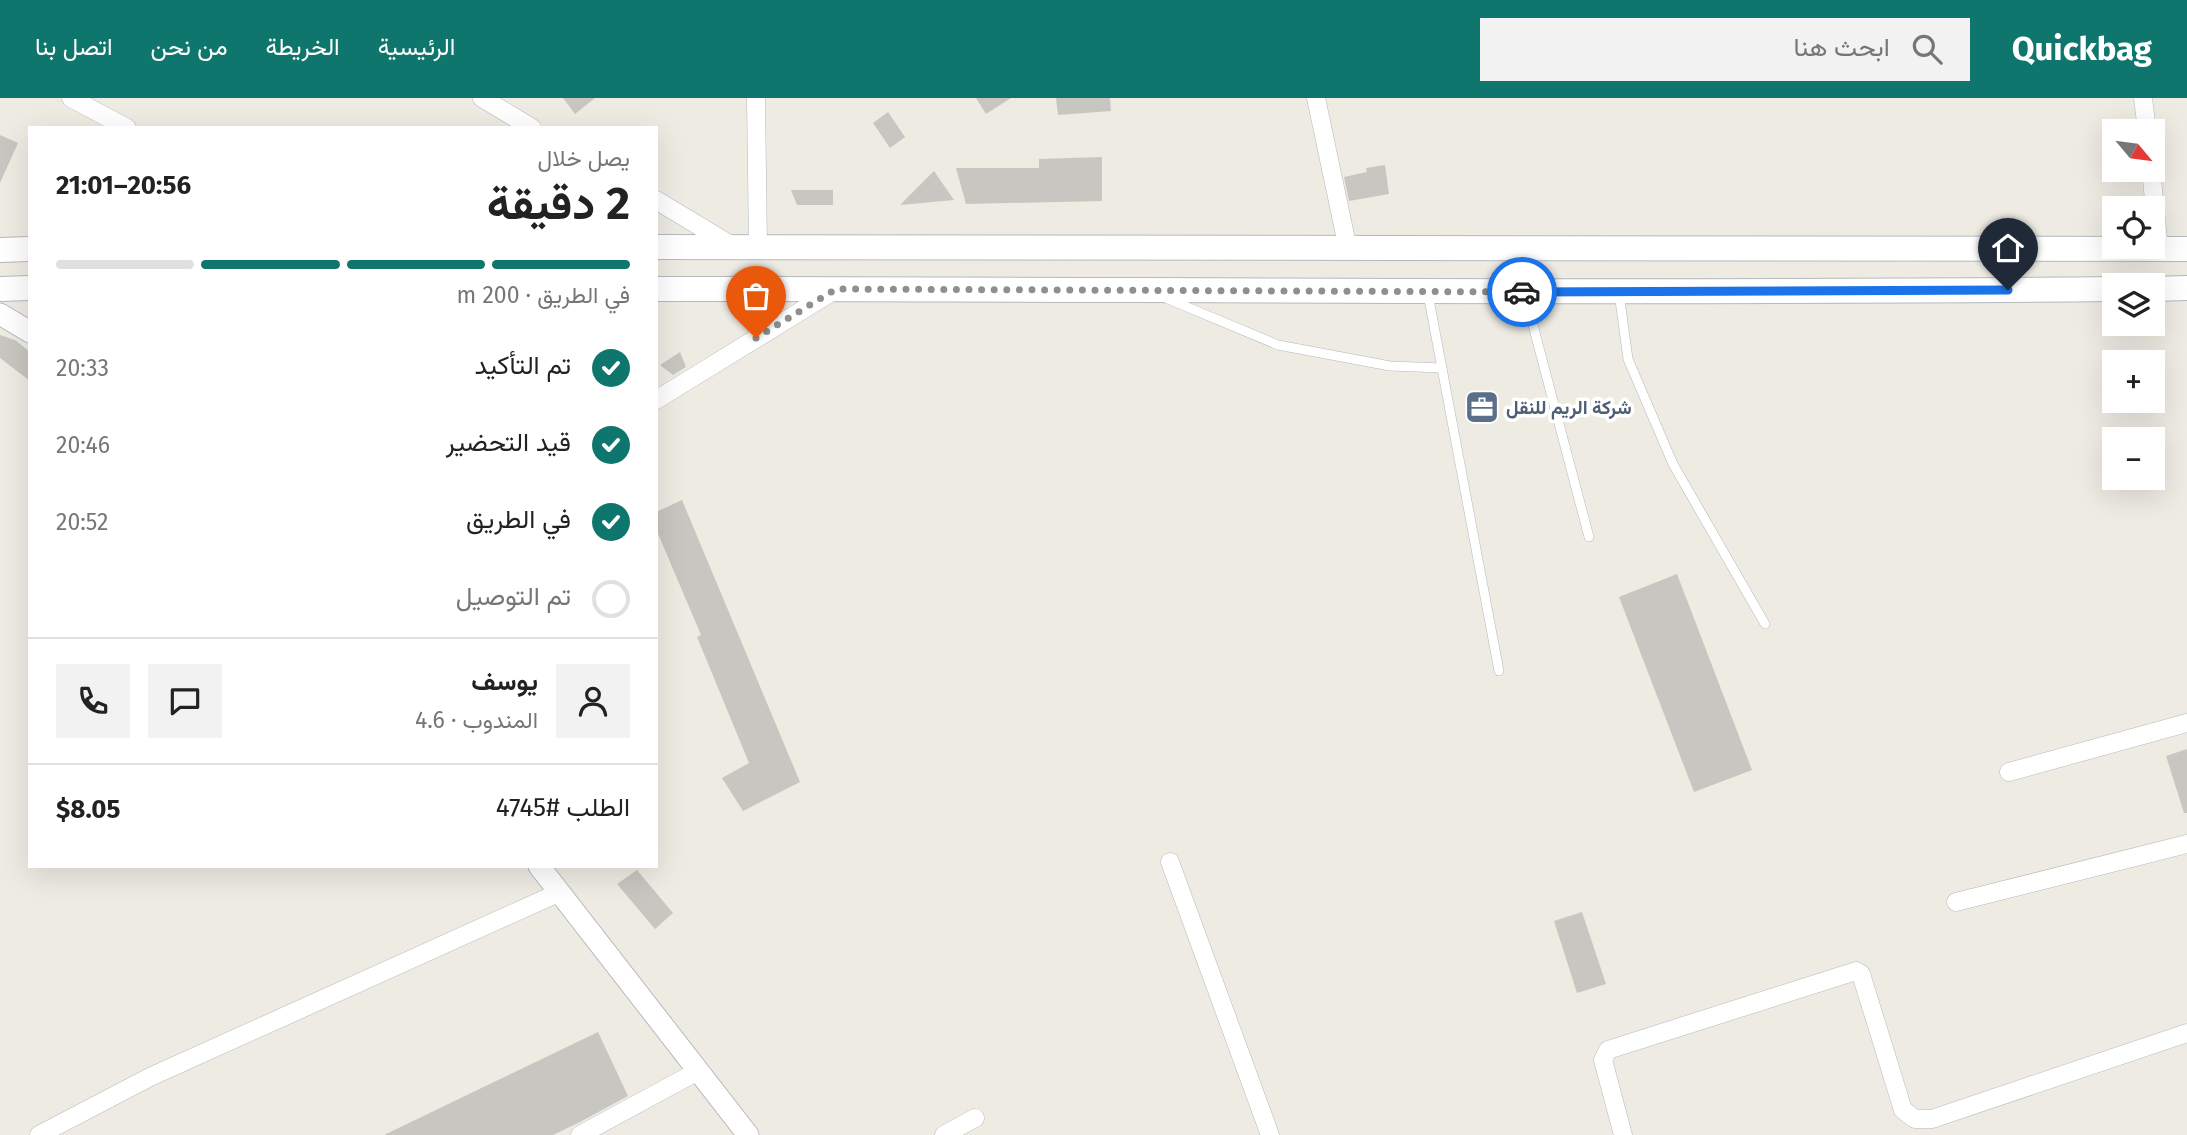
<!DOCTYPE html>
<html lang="ar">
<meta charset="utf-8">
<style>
body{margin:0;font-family:"Fira Sans",Vazirmatn,sans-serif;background:#f2f2f2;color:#222;direction:rtl;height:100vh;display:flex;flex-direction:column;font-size:26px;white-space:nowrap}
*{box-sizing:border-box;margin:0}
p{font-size:23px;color:#767676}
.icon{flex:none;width:38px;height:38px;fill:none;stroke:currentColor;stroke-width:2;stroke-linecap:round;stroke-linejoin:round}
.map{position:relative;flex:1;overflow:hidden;direction:ltr}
.panel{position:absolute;left:28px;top:28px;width:630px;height:742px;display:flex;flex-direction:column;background:#fff;border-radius:0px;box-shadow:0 7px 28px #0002;direction:rtl}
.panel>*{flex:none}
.needle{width:46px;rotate:119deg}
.controls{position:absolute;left:2102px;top:21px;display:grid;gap:14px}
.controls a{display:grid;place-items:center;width:63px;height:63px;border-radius:0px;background:#fff;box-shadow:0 7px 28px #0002;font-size:35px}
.pin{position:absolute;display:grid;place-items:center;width:60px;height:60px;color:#fff;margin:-72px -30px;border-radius:50% 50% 50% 0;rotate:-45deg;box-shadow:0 0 7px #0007}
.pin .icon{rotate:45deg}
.courier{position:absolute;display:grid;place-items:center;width:70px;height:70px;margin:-35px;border:5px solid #1a73e8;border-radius:50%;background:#fff;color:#222;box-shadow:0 2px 9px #0007}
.summary em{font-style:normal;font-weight:700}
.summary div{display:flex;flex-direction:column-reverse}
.summary{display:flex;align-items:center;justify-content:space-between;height:119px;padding:0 28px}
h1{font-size:46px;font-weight:700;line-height:52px}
.bar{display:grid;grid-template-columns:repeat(4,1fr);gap:10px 7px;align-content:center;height:84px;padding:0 28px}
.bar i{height:9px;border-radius:5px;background:#e0e0e0}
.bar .on{background:#0f766e}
.bar p{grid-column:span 4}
.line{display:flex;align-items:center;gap:18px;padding:0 28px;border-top:2px solid #e0e0e0}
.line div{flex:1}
.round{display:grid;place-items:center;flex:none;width:74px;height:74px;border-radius:0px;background:#f2f2f2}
ol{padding:0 28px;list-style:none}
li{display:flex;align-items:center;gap:21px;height:77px}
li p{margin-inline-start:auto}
li .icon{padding:7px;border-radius:50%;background:#0f766e;color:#fff;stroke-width:4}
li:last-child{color:#767676}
li i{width:38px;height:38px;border:4px solid #e0e0e0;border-radius:50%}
header{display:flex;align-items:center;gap:42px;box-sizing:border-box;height:98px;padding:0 35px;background:#0f766e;color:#fff}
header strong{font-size:33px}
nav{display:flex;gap:38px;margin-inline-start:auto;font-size:24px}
.search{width:490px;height:63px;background:#f2f2f2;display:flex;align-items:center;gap:18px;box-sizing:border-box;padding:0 24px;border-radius:0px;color:#767676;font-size:26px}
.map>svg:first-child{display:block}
.building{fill:#c8c6c0}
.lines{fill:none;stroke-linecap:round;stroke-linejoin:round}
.service-casing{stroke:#b6b9bd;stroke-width:10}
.minor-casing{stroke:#b6b9bd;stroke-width:19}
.tertiary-casing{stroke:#b6b9bd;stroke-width:23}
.secondary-casing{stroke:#b5b8bd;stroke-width:26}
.service{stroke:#fff;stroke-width:9}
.minor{stroke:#fff;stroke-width:18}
.tertiary{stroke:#fff;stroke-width:21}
.secondary{stroke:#fff;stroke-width:24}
.done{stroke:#8e9090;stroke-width:7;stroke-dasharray:0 12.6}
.route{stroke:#1a73e8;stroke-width:9}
.labels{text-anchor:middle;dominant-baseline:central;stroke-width:7;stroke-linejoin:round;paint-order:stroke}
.service-label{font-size:19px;font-weight:bold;fill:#4e5e75;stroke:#fff;text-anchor:start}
</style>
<header>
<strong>Quickbag</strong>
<div class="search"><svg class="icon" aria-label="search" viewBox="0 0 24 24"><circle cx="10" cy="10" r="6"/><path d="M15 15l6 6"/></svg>ابحث هنا</div>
<nav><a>الرئيسية</a><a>الخريطة</a><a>من نحن</a><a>اتصل بنا</a></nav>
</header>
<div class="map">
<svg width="2187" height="1037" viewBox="0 0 2187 1037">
<rect width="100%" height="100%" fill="#eeebe3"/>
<path class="building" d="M563,0H595L575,16Z
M976,0H1011L986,16Z
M1056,0H1110L1111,13L1058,17Z
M888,14L905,39L890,50L873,25Z
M0,37L18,45L0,85Z
M1102,59V103L966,106L956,70H1039V61Z
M1385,67L1389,96L1349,103L1344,79L1367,74L1366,70Z
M934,73L954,102L900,107Z
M791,92H833V107H797Z
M0,237L15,242L30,254V283L0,260Z
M680,254L686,269L673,277L660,267Z
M682,402L800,684L743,713L722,680L749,665L697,539L701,537L656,431V414Z
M1677,476L1752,672L1694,694L1619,499Z
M2187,651V715H2184L2166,658Z
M637,772L673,815L655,831L617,786Z
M1582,814L1606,886L1577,895L1554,823Z
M598,934L628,998L580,1024L553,1037H384Z"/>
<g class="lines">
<g class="service-casing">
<path id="service" d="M1619,195L1628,261L1673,366L1765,526
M1428,196L1499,573
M1525,197L1589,439
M1168,201L1278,247L1390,268L1442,270"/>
</g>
<g class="minor-casing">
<path id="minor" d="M71,0L127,30
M482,0L532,30
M756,0L758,149
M1316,0L1348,151
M2143,0L2147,33
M2151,72L2159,151
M656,102L734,149
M656,302L835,192
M2009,674L2187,625
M1170,764L1270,1037
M1956,804L2187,746
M39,1037L150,979L558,795
M580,1037L698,973
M944,1037L975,1020
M1623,1037L1603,962L1608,952L1856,873L1861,876L1903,1012L1915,1021H1932L2187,935"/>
</g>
<g class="tertiary-casing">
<path id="tertiary" d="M0,216L30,234
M539,768L748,1037"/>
</g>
<g class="secondary-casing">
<path id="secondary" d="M656,149L2187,151
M0,152L30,151
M0,191L30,190
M656,191C1142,191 1628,196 2114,191
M2152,191L2187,190"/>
</g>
<use href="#service" class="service"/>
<use href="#minor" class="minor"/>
<use href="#tertiary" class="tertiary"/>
<use href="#secondary" class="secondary"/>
</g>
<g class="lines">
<path class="done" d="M756,240L836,191L1522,194"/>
<path class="route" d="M1522,194L2008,192"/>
</g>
<defs>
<g id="office-square" transform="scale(1.75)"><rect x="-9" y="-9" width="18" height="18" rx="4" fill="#5c6f8a" stroke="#fff"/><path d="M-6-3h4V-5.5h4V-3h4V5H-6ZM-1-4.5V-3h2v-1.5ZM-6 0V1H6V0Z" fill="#fff"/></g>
</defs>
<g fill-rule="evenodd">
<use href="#office-square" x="1482" y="309"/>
</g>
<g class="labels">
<g class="service-label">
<text x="1506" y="309">شركة الريم للنقل</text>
</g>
</g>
</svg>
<div class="controls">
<a><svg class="needle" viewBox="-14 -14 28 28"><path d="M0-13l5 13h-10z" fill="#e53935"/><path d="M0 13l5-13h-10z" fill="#767676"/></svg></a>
<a><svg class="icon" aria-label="locate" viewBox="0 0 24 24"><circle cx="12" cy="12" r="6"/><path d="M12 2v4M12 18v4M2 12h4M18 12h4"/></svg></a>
<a><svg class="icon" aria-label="layers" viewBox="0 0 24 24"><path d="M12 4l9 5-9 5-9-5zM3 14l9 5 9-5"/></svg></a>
<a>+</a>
<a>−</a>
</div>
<div class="pin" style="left:756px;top:240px;background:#ea580c"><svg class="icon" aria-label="bag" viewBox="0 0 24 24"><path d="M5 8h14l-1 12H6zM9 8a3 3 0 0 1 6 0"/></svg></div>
<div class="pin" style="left:2008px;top:192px;background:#1f2937"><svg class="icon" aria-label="home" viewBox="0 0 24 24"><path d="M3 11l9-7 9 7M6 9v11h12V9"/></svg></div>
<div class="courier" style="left:1522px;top:194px"><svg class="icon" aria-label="car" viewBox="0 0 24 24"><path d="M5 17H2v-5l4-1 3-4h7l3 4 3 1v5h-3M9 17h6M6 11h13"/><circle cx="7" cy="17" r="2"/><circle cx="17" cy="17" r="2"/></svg></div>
<section class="panel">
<div class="summary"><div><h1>2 دقيقة</h1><p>يصل خلال</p></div><em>20:56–21:01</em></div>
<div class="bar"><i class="on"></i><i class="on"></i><i class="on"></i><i></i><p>في الطريق · 200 m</p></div>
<ol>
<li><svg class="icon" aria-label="check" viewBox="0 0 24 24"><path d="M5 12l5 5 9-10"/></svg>تم التأكيد<p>20:33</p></li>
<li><svg class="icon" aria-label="check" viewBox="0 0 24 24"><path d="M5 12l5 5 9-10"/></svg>قيد التحضير<p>20:46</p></li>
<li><svg class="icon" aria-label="check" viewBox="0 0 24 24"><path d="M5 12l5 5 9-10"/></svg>في الطريق<p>20:52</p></li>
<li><i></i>تم التوصيل</li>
</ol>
<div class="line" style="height:126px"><a class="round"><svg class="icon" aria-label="person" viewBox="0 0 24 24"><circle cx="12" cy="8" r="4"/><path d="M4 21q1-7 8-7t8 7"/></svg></a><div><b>يوسف</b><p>المندوب · 4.6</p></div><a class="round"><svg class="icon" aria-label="chat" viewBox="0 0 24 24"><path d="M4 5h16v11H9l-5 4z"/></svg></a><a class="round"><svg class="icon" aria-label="phone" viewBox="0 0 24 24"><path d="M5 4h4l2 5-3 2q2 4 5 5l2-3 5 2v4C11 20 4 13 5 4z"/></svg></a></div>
<div class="line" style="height:91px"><div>الطلب #4745</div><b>$8.05</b></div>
</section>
</div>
